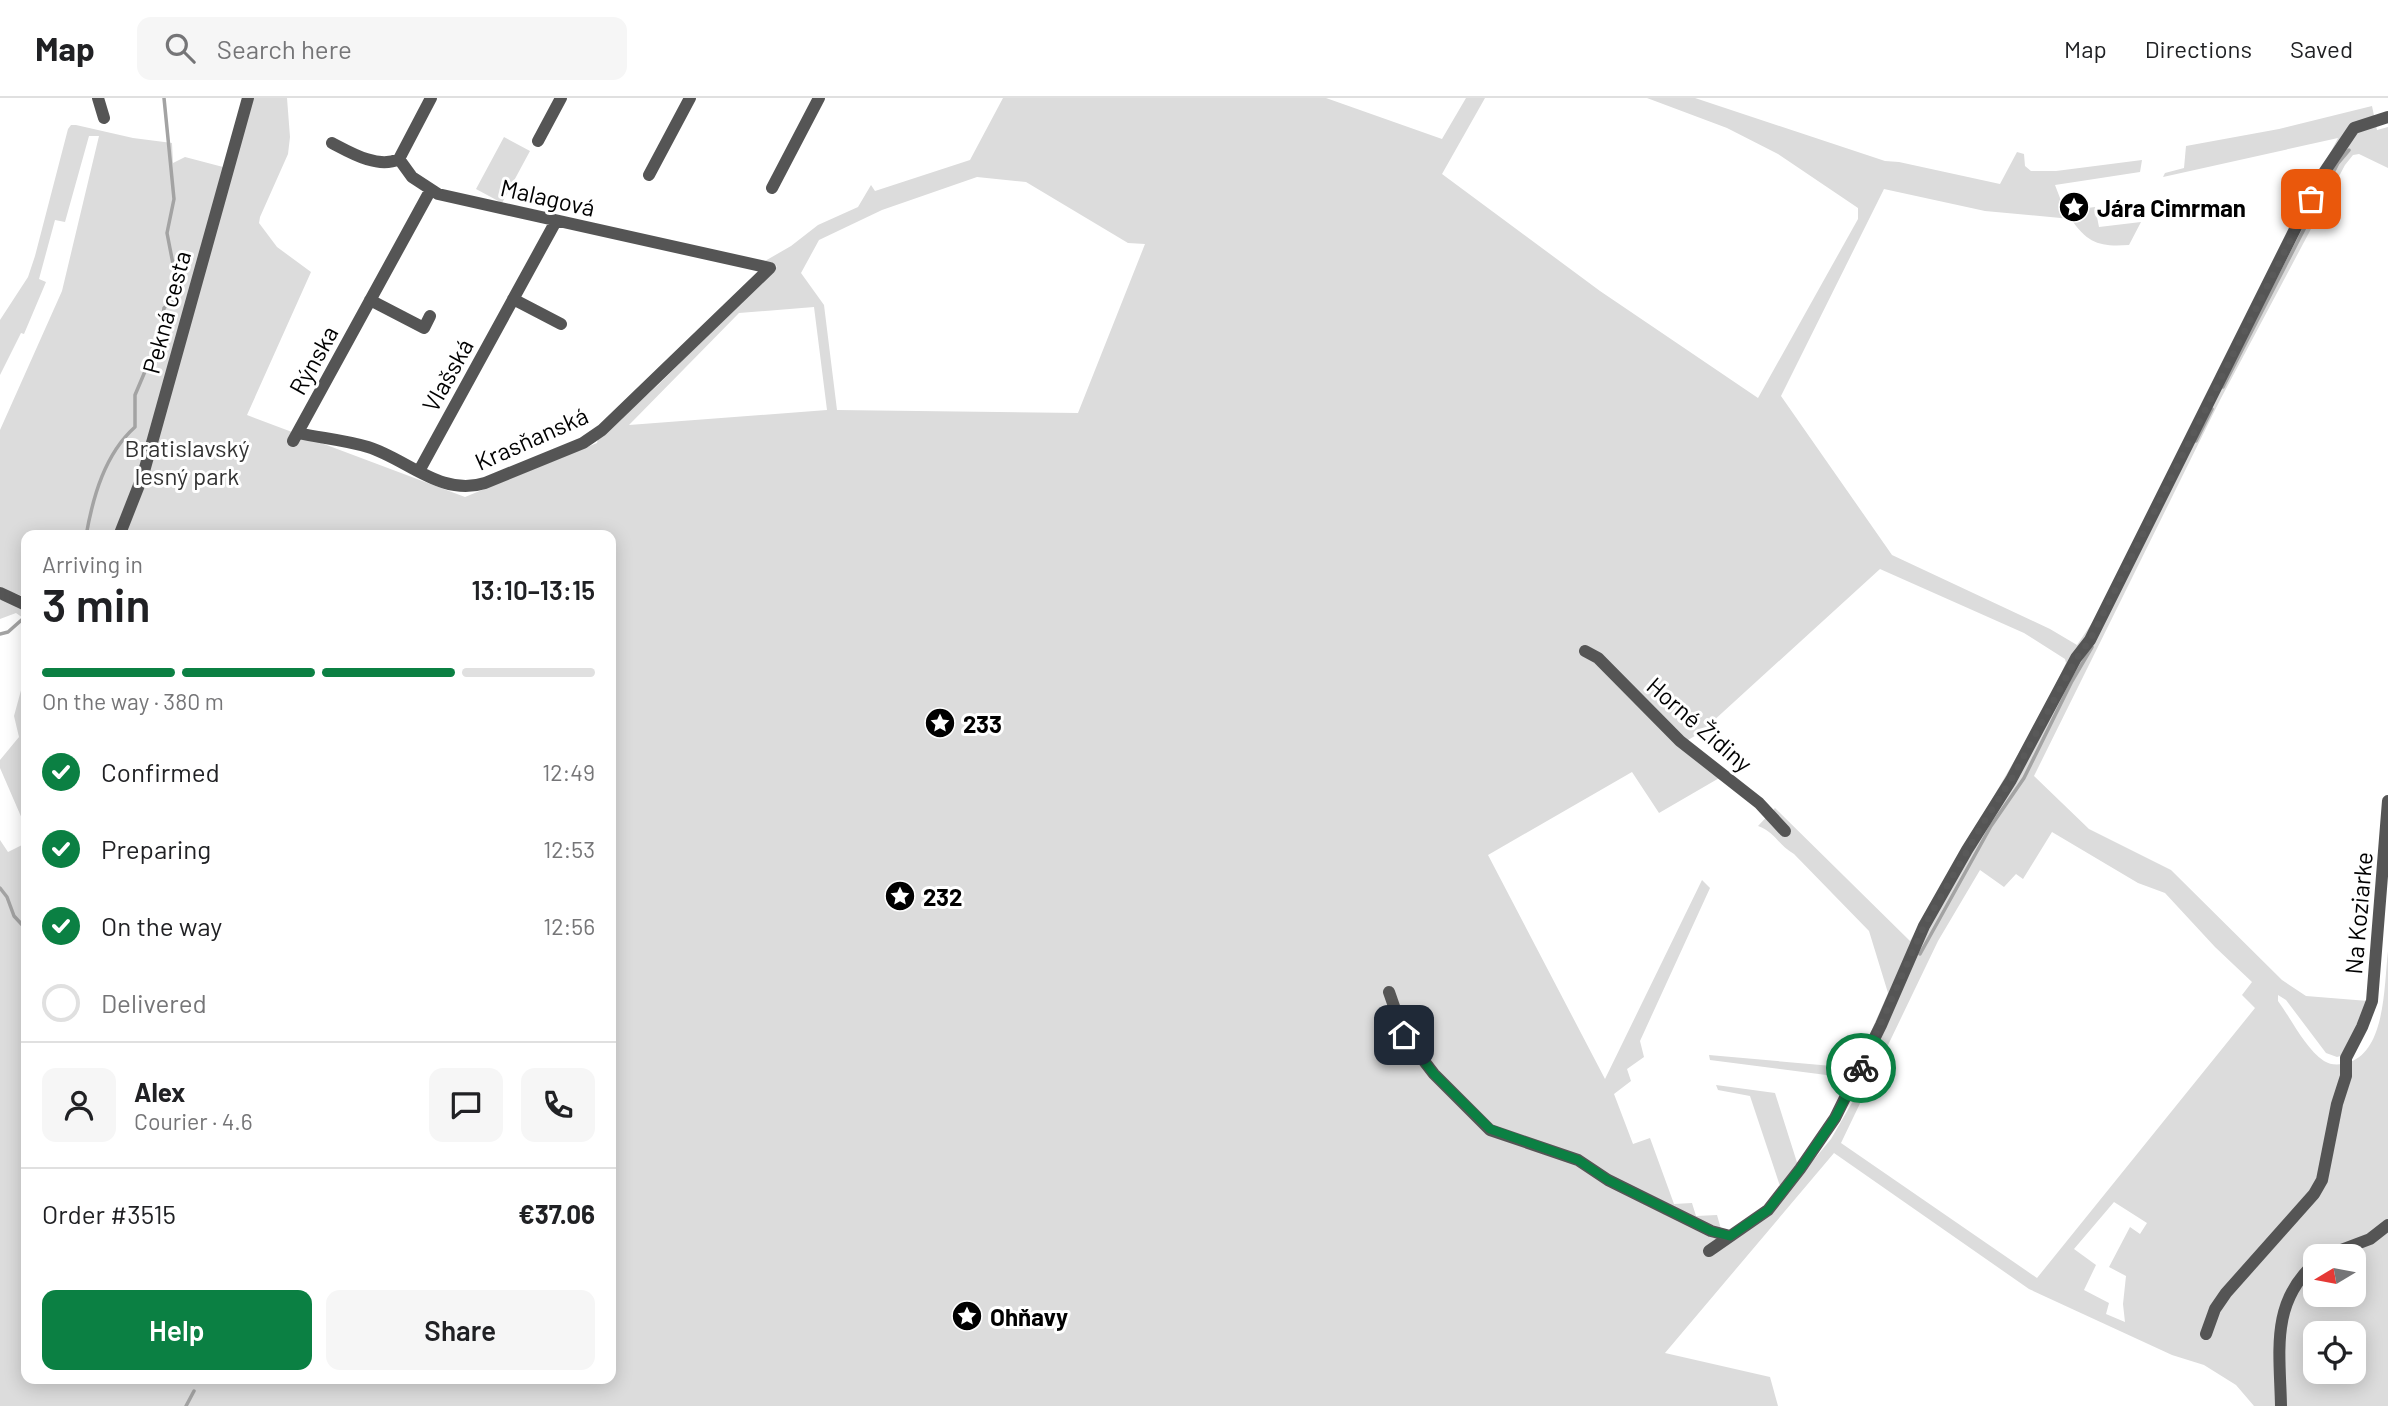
<!DOCTYPE html>
<meta charset="utf-8">
<style>
body{margin:0;font-family:Barlow,sans-serif;background:#f6f6f6;color:#202124;height:100vh;display:flex;flex-direction:column;font-size:26px;white-space:nowrap}
*{box-sizing:border-box;margin:0}
p{font-size:23px;color:#757577}
.icon{flex:none;width:38px;height:38px;fill:none;stroke:currentColor;stroke-width:2;stroke-linecap:round;stroke-linejoin:round}
.map{position:relative;flex:1;overflow:hidden}
.panel{position:absolute;left:21px;top:432px;width:595px;height:854px;display:flex;flex-direction:column;background:#fff;border-radius:14px;box-shadow:0 4px 18px #0003}
.panel>*{flex:none}
.needle{width:46px;rotate:260deg}
.controls{position:absolute;left:2303px;top:1146px;display:grid;gap:14px}
.controls a{display:grid;place-items:center;width:63px;height:63px;border-radius:14px;background:#fff;box-shadow:0 4px 18px #0003;font-size:35px}
.pin{position:absolute;display:grid;place-items:center;width:60px;height:60px;color:#fff;margin:-30px;border-radius:14px;box-shadow:0 4px 10px #0006}
.courier{position:absolute;display:grid;place-items:center;width:70px;height:70px;margin:-35px;border:5px solid #0b8043;border-radius:50%;background:#fff;color:#222;box-shadow:0 2px 9px #0007}
.headline em{font-style:normal;font-weight:600}
.headline div{display:flex;flex-direction:column-reverse}
.headline{display:flex;align-items:center;justify-content:space-between;height:119px;padding:0 21px}
h1{font-size:46px;font-weight:600;line-height:52px}
.bar{display:grid;grid-template-columns:repeat(4,1fr);gap:10px 7px;align-content:center;height:84px;padding:0 21px}
.bar i{height:9px;border-radius:5px;background:#e0e0e0}
.bar .current{background:#0b8043}
.bar p{grid-column:span 4}
.line{display:flex;align-items:center;gap:18px;padding:0 21px;border-top:2px solid #e0e0e0}
.line div{flex:1}
.round{display:grid;place-items:center;flex:none;width:74px;height:74px;border-radius:14px;background:#f6f6f6}
ol{padding:0 21px;list-style:none}
li{display:flex;align-items:center;gap:21px;height:77px}
li p{margin-inline-start:auto}
li .icon{padding:7px;border-radius:50%;background:#0b8043;color:#fff;stroke-width:4}
li:last-child{color:#757577}
li i{width:38px;height:38px;border:4px solid #e0e0e0;border-radius:50%}
.action{display:flex;gap:14px;margin-top:auto;padding:14px 21px}
.action a{flex:1;height:80px;border-radius:14px;background:#0b8043;color:#fff;font-size:28px;font-weight:600;line-height:80px;text-align:center}
.action a+a{background:#f6f6f6;color:#202124}
header{display:flex;align-items:center;gap:42px;box-sizing:border-box;height:98px;padding:0 35px;background:#fff;border-bottom:2px solid #e0e0e0}
header strong{font-size:33px}
nav{display:flex;gap:38px;margin-inline-start:auto;font-size:24px}
.search{width:490px;height:63px;background:#f6f6f6;display:flex;align-items:center;gap:18px;box-sizing:border-box;padding:0 24px;border-radius:14px;color:#757577;font-size:26px}
.map>svg:first-child{display:block}
.green{fill:#dcdcdc;fill-rule:evenodd}
.lines{fill:none;stroke-linecap:round;stroke-linejoin:round}
.stream{stroke:#a3a3a3;stroke-width:3.5}
.minor{stroke:#555;stroke-width:12}
.done{stroke:#595959;stroke-width:7;stroke-dasharray:0 12.6}
.route{stroke:#0b8043;stroke-width:9}
.labels{text-anchor:middle;dominant-baseline:central;stroke-width:6;stroke-linejoin:round;paint-order:stroke}
.street-label{font-size:24px;fill:#000;stroke:#fff}
.poi-label{font-size:24px;font-weight:bold;fill:#000;stroke:#fff;text-anchor:start}
.park-label{font-size:24px;fill:#333;stroke:#fff}
</style>
<header>
<strong>Map</strong>
<div class="search"><svg class="icon" aria-label="search" viewBox="0 0 24 24"><circle cx="10" cy="10" r="6"/><path d="M15 15l6 6"/></svg>Search here</div>
<nav><a>Map</a><a>Directions</a><a>Saved</a></nav>
</header>
<div class="map">
<svg width="2388" height="1308" viewBox="0 0 2388 1308">
<rect width="100%" height="100%" fill="#fff"/>
<path class="green" d="M253,0H287L290,39L288,56L260,119L259,125L277,149L311,174L247,317L465,399L597,345L598,341L658,287L777,168L765,163L791,148L818,127L858,109L871,87L875,93L970,62L1003,0H1326L1442,41L1466,0H1485L1442,76L1600,193L1758,300L1858,121V110L1778,56L1727,30L1647,0H1695L1885,63L1899,64L2000,86L2017,54L2024,56L2025,68L2031,73H2056L2142,62L2140,74L2055,87L2065,113L2095,109L2099,129L2141,124L2129,147C2101,149 2088,146 2071,121L1985,113L1884,91L1781,298L1892,457L2050,531L2077,547L2094,522L2282,146L2338,40L2163,79L2165,75L2184,70L2186,48L2279,31L2372,8L2377,32L2388,29V70L2359,56L2353,57L2345,67L2220,302L2034,678L2089,731L2171,772L2282,882L2306,898L2368,903L2344,957L2337,959L2326,955L2286,902L2278,897V903C2292,922 2305,950 2324,963C2332,968 2341,967 2350,964C2386,951 2384,886 2388,853V1308H2254L2236,1287L2204,1267L2172,1257L2029,1191L1834,1055L1665,1255L1770,1279L1778,1308H0V742L8,754L26,745V1281H611V438H26V522L16,515L0,521V502L23,498L0,490V332L62,193L99,38H89L65,124L55,122L39,181L46,184L24,236L21,235L0,277V222L28,179L35,158L68,31L71,27H76L133,40L172,45L173,65L185,59L223,69ZM977,79L1026,84L1128,145L1145,146L1078,315L837,312L824,207L801,175L819,142L882,112ZM814,209L827,312L629,327L739,215ZM1880,471L2024,535L2065,561L2066,565L2039,620L1910,843L1775,710L1758,728C1775,734 1778,747 1794,756L1869,833L1888,895L1855,970L1709,957L1710,962L1865,982L1831,1041L1801,1077L1775,995L1716,987L1718,992L1750,998L1780,1088L1765,1108L1728,1133L1721,1131L1717,1117L1696,1118L1692,1105L1674,1106L1650,1040L1633,1046L1614,996L1631,983L1627,971L1644,959L1640,943L1710,790L1702,782L1605,981L1488,757L1632,674L1659,715L1721,679L1681,646L1700,635ZM2052,734L2138,785L2165,795L2215,849L2252,884L2242,897L2255,910L2037,1180L1841,1045L1938,843L1980,772L2004,789L2016,776L2023,781ZM2114,1104L2147,1125L2140,1136L2130,1129L2109,1169L2126,1178L2123,1206L2125,1224L2106,1216L2109,1205L2084,1192L2096,1167L2074,1151ZM2315,1158H2354V1197H2315ZM2315,1236H2354V1274H2315Z
M504,39L530,53L502,105L476,91Z
M26,574V730L0,670V662L19,639L14,618Z"/>
<g class="lines">
<path class="stream" d="M2223,289L2338,65L2349,52
M2196,343L2212,311
M86,438C93,398 105,356 135,329V297L160,238L164,210L173,202L174,171L167,135L174,101L164,0
M0,536L8,534L26,518
M0,790L7,799L14,818L26,831
M1920,856L1991,728L2024,680L2072,583L2092,549
M186,1308L194,1293"/>
<path class="minor" d="M98,0L104,20
M538,43L561,0
M332,45C351,55 378,71 399,61L412,79L438,96L770,170
M399,61L431,0
M649,77L690,0
M772,90L819,0
M513,201L561,226
M370,202L424,230L430,218
M298,335C321,340 345,342 368,349C407,361 441,399 485,385L583,345L602,332L770,170
M293,343L430,93
M419,373L556,123
M119,438L143,377L248,0
M0,495L26,507
M1585,553L1598,560L1680,643L1759,705L1785,733
M1389,894L1404,937L1434,976L1490,1032L1578,1062L1608,1082L1711,1133L1730,1138
M1709,1153L1768,1112L1800,1071L1835,1020L1881,927L1924,828L1967,752L2011,682L2076,560L2090,542L2321,79L2354,30L2388,19
M2325,1158L2370,1141L2388,1127
M2206,1236L2215,1211L2226,1195L2314,1096L2322,1082L2337,1006L2346,978V960L2362,929L2372,903L2388,703
M2281,1308C2280,1254 2270,1205 2315,1165"/>
</g>
<g class="lines">
<path class="done" d="M1861,970L1924,828L1985,722L2011,682L2076,561L2090,542L2311,101"/>
<path class="route" d="M1404,937L1434,976L1490,1031L1578,1062L1608,1082L1711,1133L1730,1138L1768,1112L1800,1071L1835,1020L1861,970"/>
</g>
<defs>
<g id="sight-disc" transform="scale(1.575)"><circle r="9.5" fill="#000" stroke="#fff"/><path d="M0-6L1.8-2.2L6-1.7L2.9 1.2L3.7 5.4L0 3.3L-3.7 5.4L-2.9 1.2L-6-1.7L-1.8-2.2Z" fill="#fff"/></g>
</defs>
<g fill-rule="evenodd">
<use href="#sight-disc" x="2074" y="109"/>
<use href="#sight-disc" x="940" y="625"/>
<use href="#sight-disc" x="900" y="798"/>
<use href="#sight-disc" x="967" y="1218"/>
</g>
<g class="labels">
<g class="street-label">
<text transform="translate(548 99) rotate(13)">Malagová</text>
<text transform="translate(166 214) rotate(-75)">Pekná cesta</text>
<text transform="translate(313 262) rotate(-61)">Rýnska</text>
<text transform="translate(447 277) rotate(-61)">Vlašská</text>
<text transform="translate(531 340) rotate(-24)">Krasňanská</text>
<text transform="translate(1700 626) rotate(41)">Horné Židiny</text>
<text transform="translate(2358 815) rotate(-85)">Na Koziarke</text>
</g>
<g class="poi-label">
<text x="2097" y="109">Jára Cimrman</text>
<text x="963" y="625">233</text>
<text x="923" y="798">232</text>
<text x="990" y="1218">Ohňavy</text>
</g>
<g class="park-label">
<text x="187" y="349">Bratislavský<tspan x="187" dy="28">lesný park</tspan></text>
</g>
</g>
</svg>
<div class="controls">
<a><svg class="needle" viewBox="-14 -14 28 28"><path d="M0-13l5 13h-10z" fill="#e53935"/><path d="M0 13l5-13h-10z" fill="#757577"/></svg></a>
<a><svg class="icon" aria-label="locate" viewBox="0 0 24 24"><circle cx="12" cy="12" r="6"/><path d="M12 2v4M12 18v4M2 12h4M18 12h4"/></svg></a>
</div>
<div class="pin" style="left:2311px;top:101px;background:#ea580c"><svg class="icon" aria-label="bag" viewBox="0 0 24 24"><path d="M5 8h14l-1 12H6zM9 8a3 3 0 0 1 6 0"/></svg></div>
<div class="pin" style="left:1404px;top:937px;background:#1f2937"><svg class="icon" aria-label="home" viewBox="0 0 24 24"><path d="M3 11l9-7 9 7M6 9v11h12V9"/></svg></div>
<div class="courier" style="left:1861px;top:970px"><svg class="icon" aria-label="bike" viewBox="0 0 24 24"><circle cx="6" cy="16" r="4"/><circle cx="18" cy="16" r="4"/><path d="M6 16l4-8h5l3 8M10 8l3 8H6M13 5h3"/></svg></div>
<section class="panel">
<div class="headline"><div><h1>3 min</h1><p>Arriving in</p></div><em>13:10–13:15</em></div>
<div class="bar"><i class="current"></i><i class="current"></i><i class="current"></i><i></i><p>On the way · 380 m</p></div>
<ol>
<li><svg class="icon" aria-label="check" viewBox="0 0 24 24"><path d="M5 12l5 5 9-10"/></svg>Confirmed<p>12:49</p></li>
<li><svg class="icon" aria-label="check" viewBox="0 0 24 24"><path d="M5 12l5 5 9-10"/></svg>Preparing<p>12:53</p></li>
<li><svg class="icon" aria-label="check" viewBox="0 0 24 24"><path d="M5 12l5 5 9-10"/></svg>On the way<p>12:56</p></li>
<li><i></i>Delivered</li>
</ol>
<div class="line" style="height:126px"><a class="round"><svg class="icon" aria-label="person" viewBox="0 0 24 24"><circle cx="12" cy="8" r="4"/><path d="M4 21q1-7 8-7t8 7"/></svg></a><div><b>Alex</b><p>Courier · 4.6</p></div><a class="round"><svg class="icon" aria-label="chat" viewBox="0 0 24 24"><path d="M4 5h16v11H9l-5 4z"/></svg></a><a class="round"><svg class="icon" aria-label="phone" viewBox="0 0 24 24"><path d="M5 4h4l2 5-3 2q2 4 5 5l2-3 5 2v4C11 20 4 13 5 4z"/></svg></a></div>
<div class="line" style="height:91px"><div>Order #3515</div><b>€37.06</b></div>
<div class="action"><a>Help</a><a>Share</a></div>
</section>
</div>
